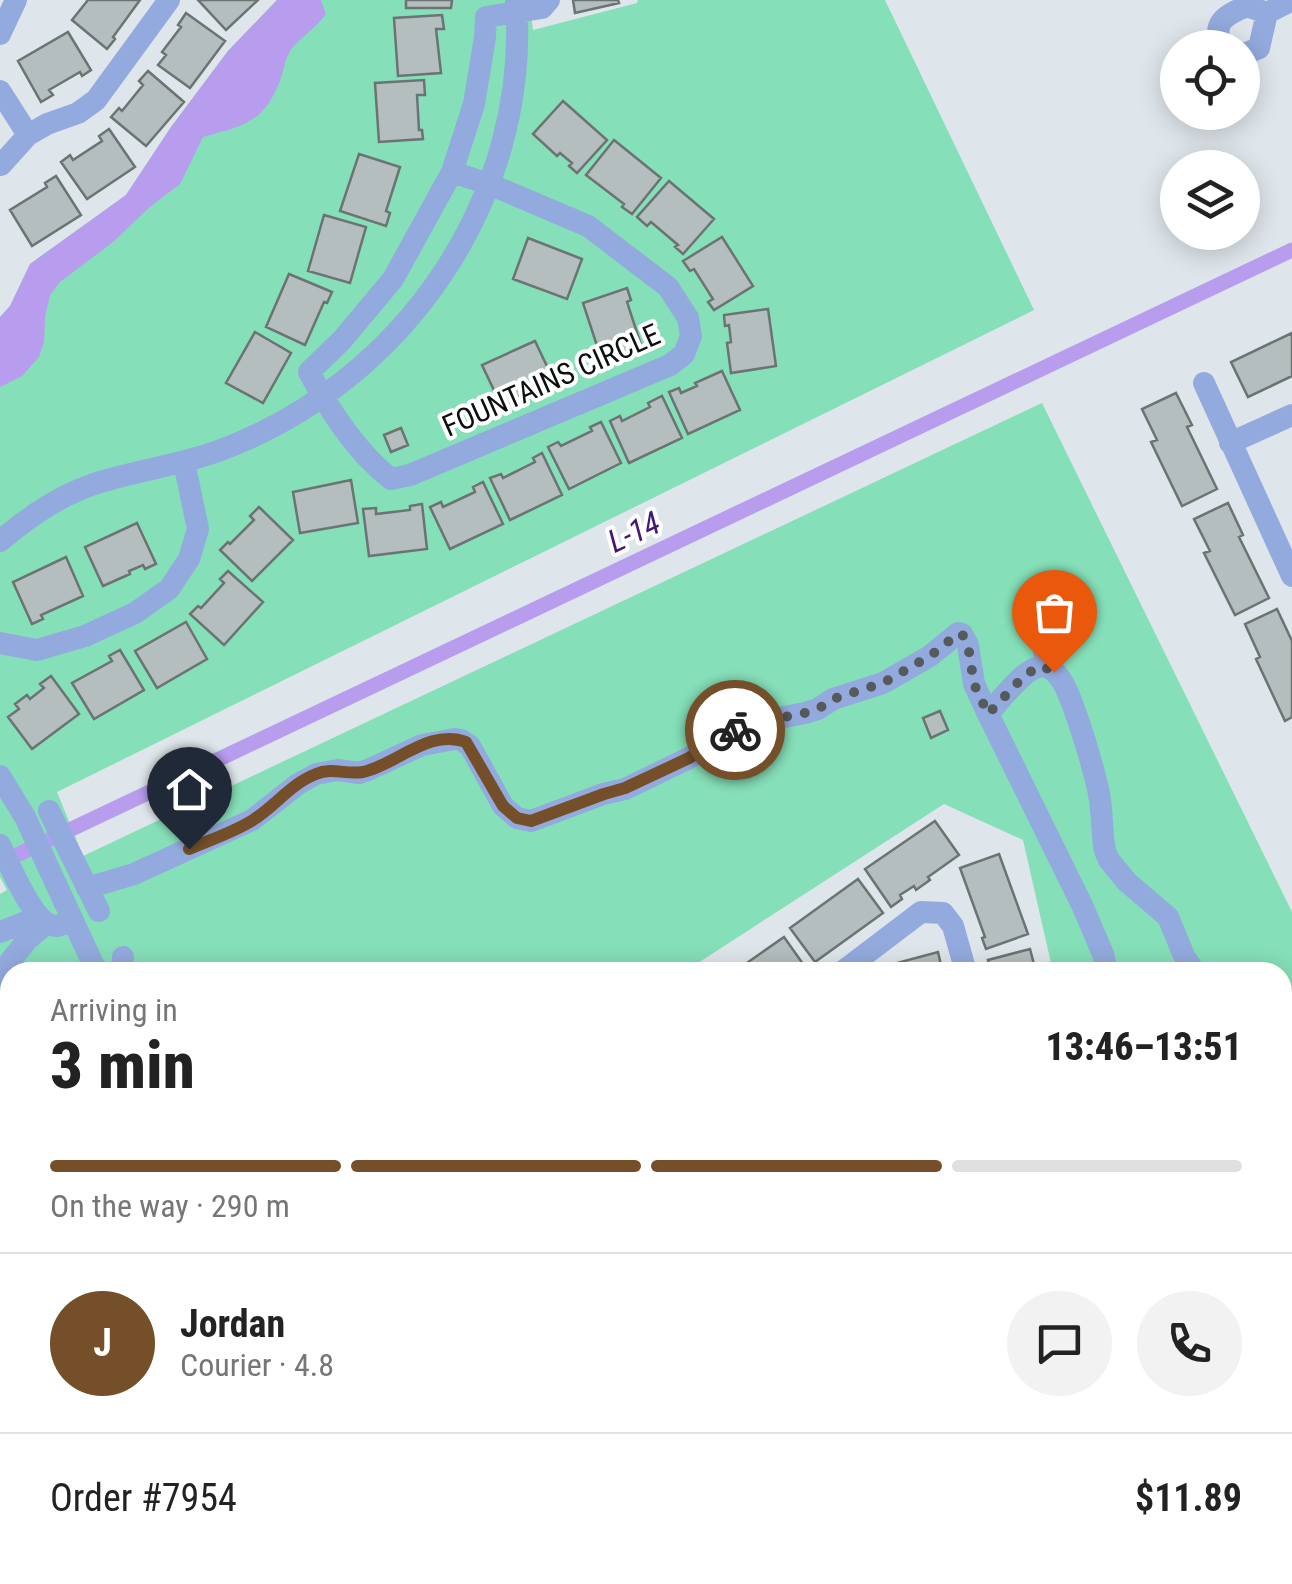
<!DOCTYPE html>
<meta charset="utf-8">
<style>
body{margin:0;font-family:"Roboto Condensed",sans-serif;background:#f2f2f2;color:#222;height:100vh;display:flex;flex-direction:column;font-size:38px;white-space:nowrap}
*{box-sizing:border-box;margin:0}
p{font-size:32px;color:#767676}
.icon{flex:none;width:55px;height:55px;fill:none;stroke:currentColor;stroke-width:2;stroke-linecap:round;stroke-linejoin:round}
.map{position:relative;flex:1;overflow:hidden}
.panel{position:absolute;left:0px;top:962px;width:1292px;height:622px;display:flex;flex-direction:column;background:#fff;border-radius:30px 30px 0 0;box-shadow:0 5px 25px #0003}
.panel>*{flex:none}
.controls{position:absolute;left:1160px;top:30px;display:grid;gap:20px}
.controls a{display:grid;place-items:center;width:100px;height:100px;border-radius:50%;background:#fff;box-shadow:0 5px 25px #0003;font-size:50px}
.pin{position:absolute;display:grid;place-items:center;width:85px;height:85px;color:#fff;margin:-102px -42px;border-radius:50% 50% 50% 0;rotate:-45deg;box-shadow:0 0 10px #0007}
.pin .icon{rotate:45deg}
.courier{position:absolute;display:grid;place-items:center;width:100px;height:100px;margin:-50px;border:8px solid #744f2a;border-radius:50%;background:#fff;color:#222;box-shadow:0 2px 12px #0007}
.overview em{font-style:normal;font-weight:800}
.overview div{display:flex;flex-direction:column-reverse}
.overview{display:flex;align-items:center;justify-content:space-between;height:170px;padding:0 50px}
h1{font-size:65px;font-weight:800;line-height:75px}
.bar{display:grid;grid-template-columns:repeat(4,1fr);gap:15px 10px;align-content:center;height:120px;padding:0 50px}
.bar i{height:12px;border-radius:8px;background:#e0e0e0}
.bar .current{background:#744f2a}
.bar p{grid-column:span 4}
.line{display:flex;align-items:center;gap:25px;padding:0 50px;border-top:2px solid #e0e0e0}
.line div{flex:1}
.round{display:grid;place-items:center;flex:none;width:105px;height:105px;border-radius:52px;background:#f2f2f2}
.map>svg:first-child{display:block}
.green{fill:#85dfb8}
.water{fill:#b89ced}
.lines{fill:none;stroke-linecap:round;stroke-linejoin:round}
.canal{stroke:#b89ced;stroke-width:15}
.building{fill:#b5bebf;stroke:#6b7373;stroke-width:2.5}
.minor{stroke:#93aade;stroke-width:22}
.done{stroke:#565a5d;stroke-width:10;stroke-dasharray:0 18}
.route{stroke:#744f2a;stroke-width:12}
.labels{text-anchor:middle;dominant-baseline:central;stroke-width:8;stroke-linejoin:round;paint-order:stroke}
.street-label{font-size:30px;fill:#0c0f10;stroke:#fff}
.water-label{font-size:32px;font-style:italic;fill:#431775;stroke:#fff}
</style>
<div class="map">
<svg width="1292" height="1584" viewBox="0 0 1292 1584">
<rect width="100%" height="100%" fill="#dfe6eb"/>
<path class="green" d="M277,0H529L533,30L637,3L638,0H885L1034,310L57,792L83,856L1042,403L1292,912V1364L1282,1362V972H1053L1023,840L944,804L684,972H10V1045L0,1061V894L7,890L0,877V317L10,306L30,264L126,195L171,127L228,51Z
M0,1222L10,1227V1575H380L366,1584H0Z
M645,1575H1071L1083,1584H650Z"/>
<path class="water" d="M277,0H321L326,14C316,28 302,36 292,48C286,56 284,68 281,78C265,122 246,125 203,137L180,184L151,206L113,242L60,282L50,295L45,317L44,342L39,357L22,376L0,387V317L10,306L30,264L126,195L171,127L228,51Z
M1282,1088L1292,1097V1282L1283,1284Z"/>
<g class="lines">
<path class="canal" d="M0,863L1292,250"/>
</g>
<path class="building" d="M88,0H140L113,37L115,39L107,49L72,20Z
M198,0H258L226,30Z
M406,0H452L451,8H406Z
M573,0H618L619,3L575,13Z
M186,13L225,41L190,88L158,65L166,55L162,52L181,27L178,25Z
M442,15L444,29H436L441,73L398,76L394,18Z
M68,32L91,70L82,76L80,72L49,90L53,95L41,102L18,61Z
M148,71L184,102L146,146L111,117L119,108L122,111L143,85L139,81Z
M424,80L425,95H417L419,130H422L423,139L379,142L375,83Z
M563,101L607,140L577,173L569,166L572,163L560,153L557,156L533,134Z
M109,129L135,167L87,199L61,162L70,155L73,160L102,141L99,136Z
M614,140L661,178L632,214L622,207L624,204L586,175Z
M359,154L400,167L386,211L390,213L386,226L340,211Z
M56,176L81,215L32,246L10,210L47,187L45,183Z
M669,181L714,219L683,254L675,247L678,245L651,222L647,226L637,217Z
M324,215L366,227L350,283L308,271Z
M722,237L753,286L714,310L708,302L713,299L694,269L690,271L683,261Z
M528,238L582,259L567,299L513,279Z
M289,274L332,292L327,303L324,302L305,345L266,327Z
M627,288L631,300L627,302L641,345L601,358L583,303Z
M768,309L776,366L731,373L727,343L731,342L729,325L725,326L724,315Z
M255,332L291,353L263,403L226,383Z
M1292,333V376L1248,397L1231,362Z
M535,341L553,379L510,400L511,403L502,407L482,365Z
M722,371L740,410L688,434L669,392L679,388L681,393L697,386L695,383Z
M1176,393L1192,425L1187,427L1217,489L1182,506L1151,442L1157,440L1142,409Z
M662,396L682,438L629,463L610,421L620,416L622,421L650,407L648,403Z
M601,422L621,463L569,489L548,447L558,442L561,446L592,431L590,427Z
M401,428L408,445L391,452L384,435Z
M542,453L562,495L510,520L490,478L501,474L503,478L535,462L533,458Z
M351,480L358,523L300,533L293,492Z
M483,482L503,524L450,549L430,507L441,502L443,507L475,492L473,487Z
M1228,503L1243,535L1239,537L1269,598L1235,615L1204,553L1210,551L1194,519Z
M422,504L427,549L369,556L363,509L376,508V514L410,510V506Z
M259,507L293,540L252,581L220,550L228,542L230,544L254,520L250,516Z
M137,523L156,564L145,569L143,565L129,571L130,574L103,586L85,547Z
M66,557L83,596L41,615L43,619L32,624L13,582Z
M228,571L263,602L224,645L190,614L198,606L201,608L224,583L220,579Z
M1277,609L1292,641V717L1285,721L1256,659L1260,657L1245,624Z
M186,622L207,659L157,688L135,651Z
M120,650L144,690L94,719L72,683L112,661L109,656Z
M51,676L79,714L32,749L8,717L19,709L15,704L27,695L30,699L44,688L40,684Z
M940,711L948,730L931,738L923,718Z
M935,821L959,855L928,877L930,880L916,890L914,886L900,895L902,899L891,907L865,869Z
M999,854L1028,934L986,949L982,938L985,937L960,868Z
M858,879L883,913L815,962L790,928Z
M784,937L808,971L806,972H734Z
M1030,949L1036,972H991L988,960Z
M938,952L941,965L938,966L940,972H896L893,964Z
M10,1072V1124L0,1137V1086Z
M0,1179L10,1186V1221L0,1213L3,1210L0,1208Z
M1285,1386H1292V1420H1282V1388Z
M437,1575H466L471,1584H419Z
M1148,1575H1179L1183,1578L1188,1575L1195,1577L1192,1581L1194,1584H1136Z"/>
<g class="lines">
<path class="minor" d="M0,34L16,0
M1224,48C1209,23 1226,15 1247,6L1267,13L1292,0
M1242,55L1259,48L1267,13
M0,91L28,135L47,124L78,113L96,100L169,0
M1,165L28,135
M452,172L489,184L588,226L668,287L688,318L691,336L684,354L670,365L410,475L391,479C356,452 330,411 309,372L342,340L393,279L452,172L474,104L485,37L486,17L542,8L549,0
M1204,383L1292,576
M1230,443L1292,415
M0,541C30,516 60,495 97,483C138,470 181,465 221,450C405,381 531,197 516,0
M1033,618L1042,642L1047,667
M0,643L37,650L85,636L135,613L169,589L189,559L198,529L184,462
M988,714C999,702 1023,670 1039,667C1047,665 1055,671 1059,677C1072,692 1093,767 1098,789C1103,809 1101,831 1105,851L1109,860L1127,882L1168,917L1185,958L1195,972
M0,776L25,817L94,966L99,972
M49,811L99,911
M0,845C9,863 34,927 57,926C62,925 67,922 72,920
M87,888L134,874L252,820L298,784L316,774L338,770L359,773L368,770L422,745L455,739L461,740L470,746L503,806L517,818L531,821L603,794L625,789L689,758L732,731L753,723L805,713L818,709L833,699L883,683L930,656L958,633L962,634L968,645L974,684L988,714L1082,905L1103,954L1105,962L1102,972
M0,932L39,917
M122,972L123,957
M842,972L921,912L943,913L953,926L966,972
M0,974L28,939L47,923
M1282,1064L1292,1077
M1282,1303L1292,1302
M509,1575L510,1584
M528,1575L530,1584
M563,1575L564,1584
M787,1575L792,1584
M963,1575L972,1584
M1238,1575L1247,1584
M1272,1575V1584
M664,1584L666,1575"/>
</g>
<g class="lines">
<path class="done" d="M735,730L753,723L805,713L818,709L833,699L883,683L930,656L958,634H962L968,645L974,684L988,714L1026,674L1042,666L1054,672"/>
<path class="route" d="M189,849C210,840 234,832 253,820C275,806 292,783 316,774C332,767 347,775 363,772C396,765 429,728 466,742L503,806L517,818L531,821L604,794L625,788L689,758L735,730"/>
</g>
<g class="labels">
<g class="street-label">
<text transform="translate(551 380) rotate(-24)">FOUNTAINS CIRCLE</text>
</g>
<g class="water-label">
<text transform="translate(634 532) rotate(-25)">L-14</text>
</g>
</g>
</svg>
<div class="controls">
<a><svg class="icon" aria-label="locate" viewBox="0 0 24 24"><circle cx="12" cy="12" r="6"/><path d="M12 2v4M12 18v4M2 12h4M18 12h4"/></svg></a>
<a><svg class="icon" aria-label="layers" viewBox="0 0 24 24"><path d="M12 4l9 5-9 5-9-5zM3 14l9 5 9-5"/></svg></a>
</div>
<div class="pin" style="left:1054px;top:672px;background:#ea580c"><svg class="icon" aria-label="bag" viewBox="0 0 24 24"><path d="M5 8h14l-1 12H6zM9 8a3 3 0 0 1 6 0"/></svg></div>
<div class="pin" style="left:189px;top:849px;background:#1f2937"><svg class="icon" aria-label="home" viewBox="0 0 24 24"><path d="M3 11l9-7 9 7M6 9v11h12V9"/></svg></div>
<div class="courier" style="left:735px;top:730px"><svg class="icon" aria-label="bike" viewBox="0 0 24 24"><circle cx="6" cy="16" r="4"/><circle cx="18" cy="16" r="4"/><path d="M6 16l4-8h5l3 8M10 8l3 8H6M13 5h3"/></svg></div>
<section class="panel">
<div class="overview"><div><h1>3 min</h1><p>Arriving in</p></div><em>13:46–13:51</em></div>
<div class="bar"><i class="current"></i><i class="current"></i><i class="current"></i><i></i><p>On the way · 290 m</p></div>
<div class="line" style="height:180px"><b class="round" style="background:#744f2a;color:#fff">J</b><div><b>Jordan</b><p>Courier · 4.8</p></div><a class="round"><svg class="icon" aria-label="chat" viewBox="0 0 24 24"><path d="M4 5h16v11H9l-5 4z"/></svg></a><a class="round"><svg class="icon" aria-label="phone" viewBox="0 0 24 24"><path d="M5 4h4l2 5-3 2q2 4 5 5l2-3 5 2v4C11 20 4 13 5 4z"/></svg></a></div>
<div class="line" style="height:130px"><div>Order #7954</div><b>$11.89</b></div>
</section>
</div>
